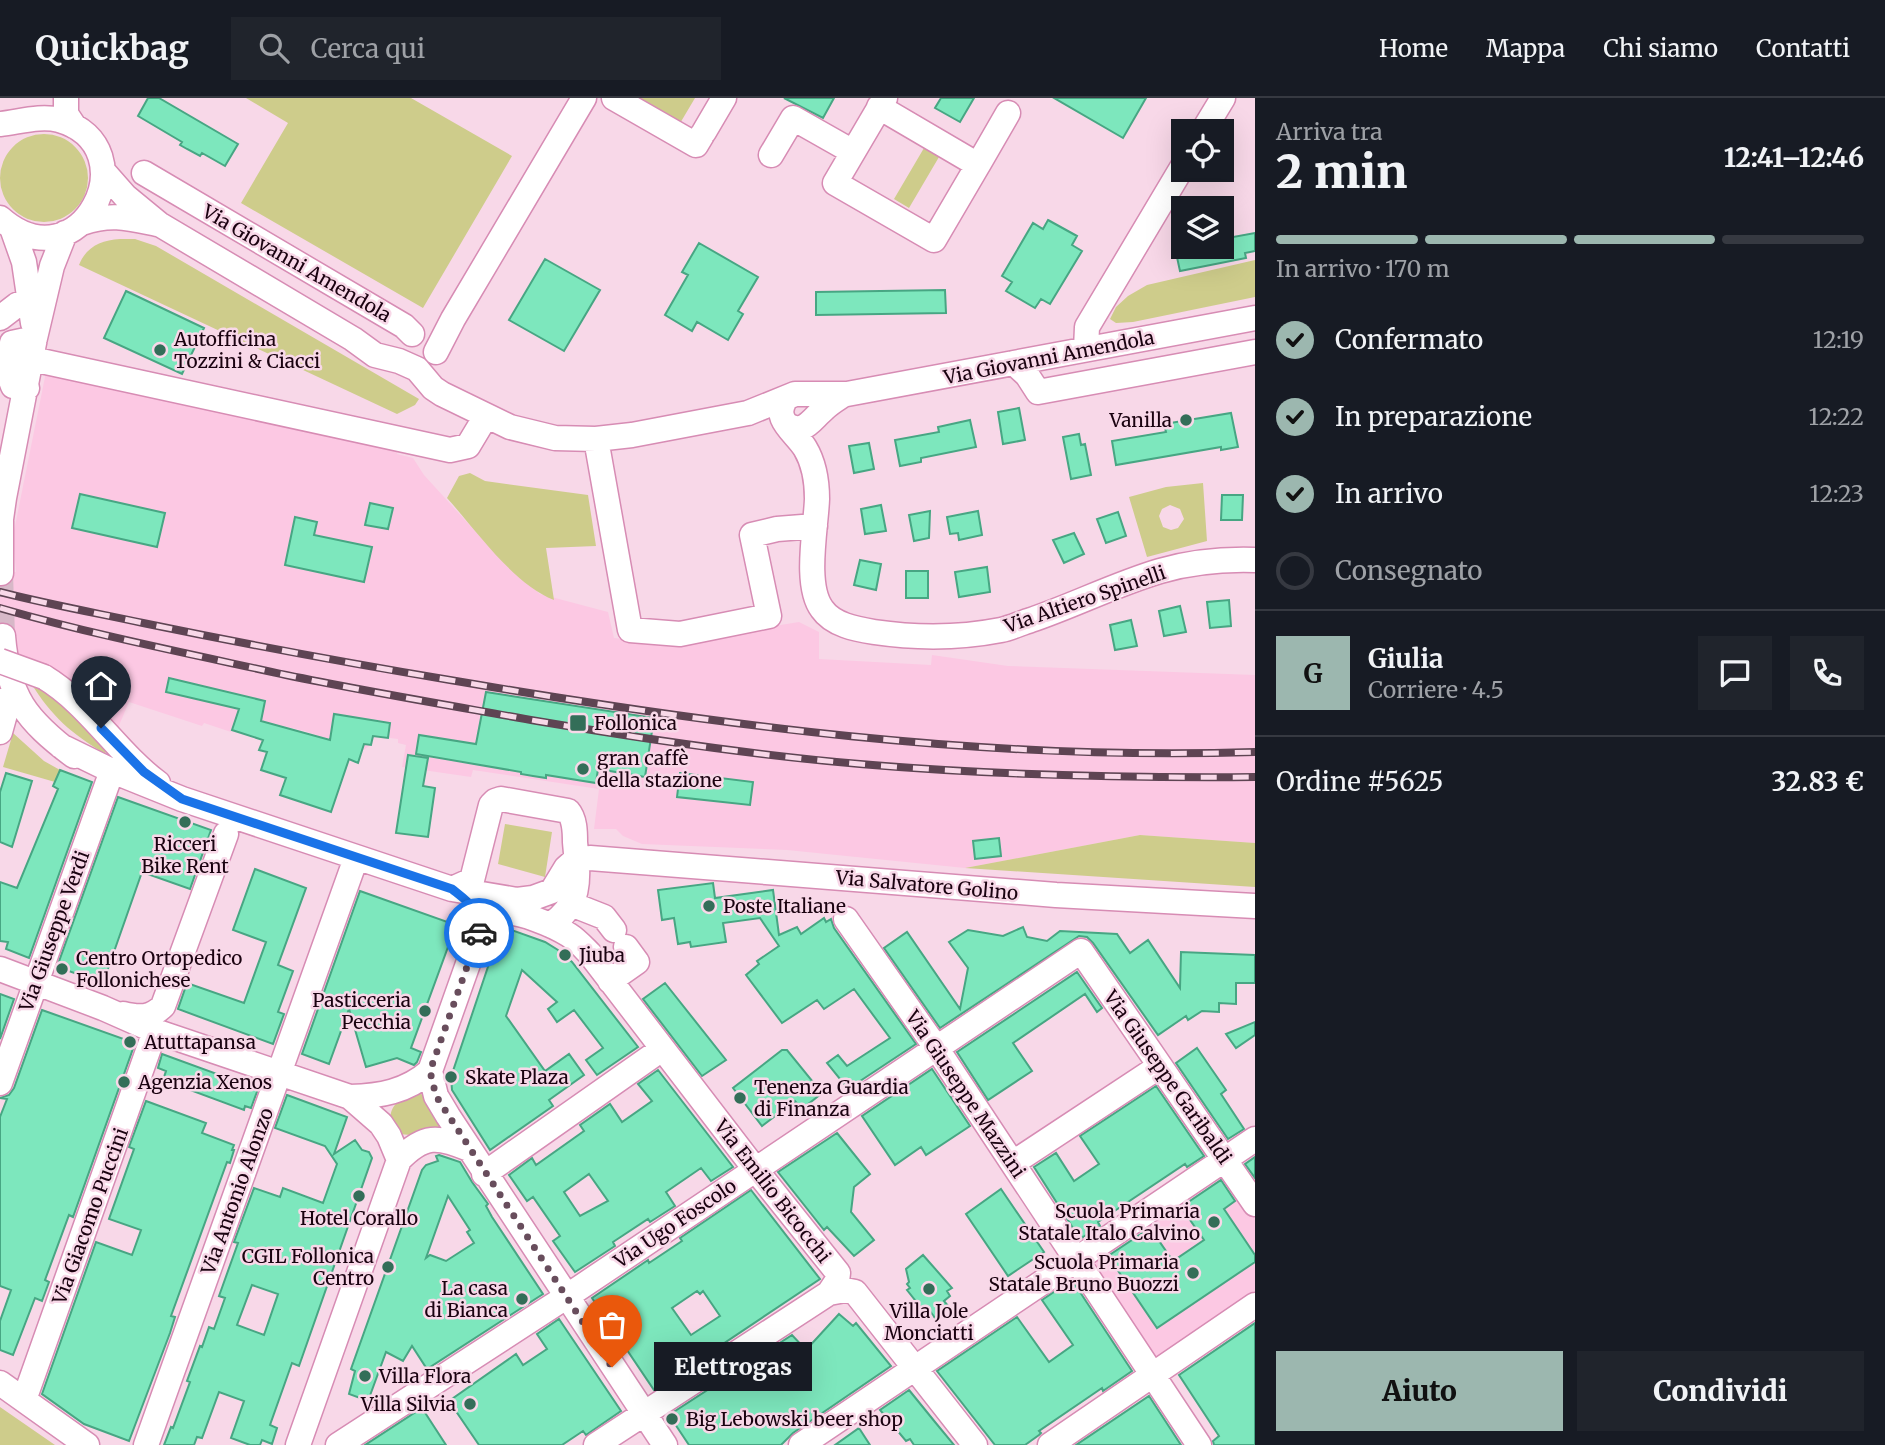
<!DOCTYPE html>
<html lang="it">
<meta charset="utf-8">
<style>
body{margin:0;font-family:Merriweather,serif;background:#20242c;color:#f1f3f6;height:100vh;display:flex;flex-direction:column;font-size:26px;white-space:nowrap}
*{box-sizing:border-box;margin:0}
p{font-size:23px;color:#9ea1a6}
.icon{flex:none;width:38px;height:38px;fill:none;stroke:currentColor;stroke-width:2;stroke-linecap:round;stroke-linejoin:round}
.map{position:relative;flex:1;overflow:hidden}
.sheet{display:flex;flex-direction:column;background:#171b24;width:630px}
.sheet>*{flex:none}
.buttons{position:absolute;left:1171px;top:21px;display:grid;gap:14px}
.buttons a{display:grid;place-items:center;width:63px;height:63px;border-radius:0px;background:#171b24;box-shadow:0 7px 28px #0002;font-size:35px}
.pin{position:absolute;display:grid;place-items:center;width:60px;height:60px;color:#fff;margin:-72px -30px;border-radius:50% 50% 50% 0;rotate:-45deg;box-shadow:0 0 7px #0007}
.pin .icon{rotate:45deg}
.courier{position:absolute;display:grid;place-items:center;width:70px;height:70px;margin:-35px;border:5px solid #1a73e8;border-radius:50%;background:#fff;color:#222;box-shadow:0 2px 9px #0007}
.bubble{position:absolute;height:49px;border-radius:0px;background:#171b24;box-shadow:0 7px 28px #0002;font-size:23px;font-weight:800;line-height:49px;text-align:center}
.summary em{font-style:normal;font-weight:800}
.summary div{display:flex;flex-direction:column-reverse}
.summary{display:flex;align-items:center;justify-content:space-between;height:119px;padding:0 21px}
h1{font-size:46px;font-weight:800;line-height:52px}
.bar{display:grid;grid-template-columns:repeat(4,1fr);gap:10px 7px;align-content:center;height:84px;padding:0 21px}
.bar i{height:9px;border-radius:5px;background:#363941}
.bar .active{background:#9cb7af}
.bar p{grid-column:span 4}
.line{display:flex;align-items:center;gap:18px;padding:0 21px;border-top:2px solid #363941}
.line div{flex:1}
.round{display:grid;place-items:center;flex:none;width:74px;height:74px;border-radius:0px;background:#20242c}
ol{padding:0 21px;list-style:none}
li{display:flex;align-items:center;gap:21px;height:77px}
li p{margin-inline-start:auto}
li .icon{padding:7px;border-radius:50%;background:#9cb7af;color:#111;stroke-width:4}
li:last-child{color:#9ea1a6}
li i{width:38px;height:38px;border:4px solid #363941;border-radius:50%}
.button{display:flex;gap:14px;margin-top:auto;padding:14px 21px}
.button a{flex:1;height:80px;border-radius:0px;background:#9cb7af;color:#111;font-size:28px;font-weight:800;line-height:80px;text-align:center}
.button a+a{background:#20242c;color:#f1f3f6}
header{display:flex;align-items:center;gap:42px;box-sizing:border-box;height:98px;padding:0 35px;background:#171b24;border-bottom:2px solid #363941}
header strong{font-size:33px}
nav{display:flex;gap:38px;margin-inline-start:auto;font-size:24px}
.search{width:490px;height:63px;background:#20242c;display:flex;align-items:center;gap:18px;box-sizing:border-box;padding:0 24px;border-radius:0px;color:#9ea1a6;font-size:26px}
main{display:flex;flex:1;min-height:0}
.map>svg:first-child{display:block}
.built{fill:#fcc8e3}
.green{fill:#cecc8b;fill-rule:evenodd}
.building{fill:#7de7bd;stroke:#47a683;stroke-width:2;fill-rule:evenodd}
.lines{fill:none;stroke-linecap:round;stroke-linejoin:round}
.minor-tunnel{stroke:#d7b8c8;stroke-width:24;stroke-dasharray:24 12;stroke-linecap:butt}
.minor-casing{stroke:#d78cb4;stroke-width:27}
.minor{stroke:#fff;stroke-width:24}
.rail-casing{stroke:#5e4453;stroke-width:8}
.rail{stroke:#f8d8e8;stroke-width:5;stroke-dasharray:16;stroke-linecap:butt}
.minor-bridge-casing{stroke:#d78cb4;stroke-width:27;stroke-linecap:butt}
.minor-bridge{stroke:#fff;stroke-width:24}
.done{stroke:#684d5c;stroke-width:7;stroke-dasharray:0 12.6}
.route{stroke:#1a73e8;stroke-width:9}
.poi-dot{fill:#336e58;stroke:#f8d8e8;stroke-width:2.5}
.labels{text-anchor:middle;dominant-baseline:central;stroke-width:5;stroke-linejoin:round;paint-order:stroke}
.street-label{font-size:19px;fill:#1a0210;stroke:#f8d8e8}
.poi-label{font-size:19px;fill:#1a0210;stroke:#f8d8e8;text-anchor:start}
</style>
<header>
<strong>Quickbag</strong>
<div class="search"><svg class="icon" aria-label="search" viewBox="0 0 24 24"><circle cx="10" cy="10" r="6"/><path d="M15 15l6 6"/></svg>Cerca qui</div>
<nav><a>Home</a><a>Mappa</a><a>Chi siamo</a><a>Contatti</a></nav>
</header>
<main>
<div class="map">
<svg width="1255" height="1347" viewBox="0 0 1255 1347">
<rect width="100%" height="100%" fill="#f8d8e8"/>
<path class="built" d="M46,274L398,347L397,356L413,360L424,377L505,466L540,496L608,514L614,540L669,545L799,524L819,534V561L931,567L932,557L1008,568L1255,577V745L1140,737L965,770L787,752L642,746L623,738L616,731H594L599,691L473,672L471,679L402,669L406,647L398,645V641L382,639L384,624L375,622L371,647L362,653L305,633L238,618L231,634L204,625L202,628L129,604L117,632L18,562L17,538H0V475L16,474L13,438Z
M1225,1077L1255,1121V1192L1155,1260L1091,1167Z"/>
<path class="green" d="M246,0H411L512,58L423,210L241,105L288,25Z
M632,0H695L679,27Z
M0 80a44 44 0 1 1 88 0a44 44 0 1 1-88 0Z
M924,50L939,59L909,110L894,101Z
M120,141H135L156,148L419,301L415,307L397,316L79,167C86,149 101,142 120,141Z
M1255,162V199L1133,224L1116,225L1110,221L1116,209L1128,198L1147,187Z
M470,375L485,383L588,397L596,448L546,450L554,502C513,486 476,432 447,400L459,378Z
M1203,385L1207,443L1147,459L1129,399L1166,389ZM1170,407L1180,411L1184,421L1178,430L1171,432L1163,429L1159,418L1162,411Z
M31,585L47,590L109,646L105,656C71,635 52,619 31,585Z
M13,635L44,663L60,672L55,684L3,669Z
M505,726L552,734L545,779L498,766Z
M1140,737L1255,745V789L965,770Z
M417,995L424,997L448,1032L411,1037L398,1036L390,1022C391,1004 401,1001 417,995Z
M0,1309L55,1347H0Z"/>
<path class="building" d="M148,0H159L238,46L225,68L202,55L200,58L187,51L180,47L182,44L138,18Z
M784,0H834L823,20Z
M941,0H974L960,24L935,10Z
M1054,0H1146L1123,40Z
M1048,122L1077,138L1072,147L1082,153L1050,206L1041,201L1035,210L1006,193L1012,184L1002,178L1033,125L1043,131Z
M1255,135V153L1245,155L1246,160L1180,173L1175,150L1222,149V141Z
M699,145L758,179L738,213L743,216L728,242L697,224L692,233L665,217L688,177L682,174Z
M545,161L600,192L564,253L509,222Z
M945,192L946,215L816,217V194Z
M126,193L204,230L182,276L104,240Z
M1019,310L1025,342L1003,346L998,314Z
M1231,315L1238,349L1221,352V349L1116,367L1112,343L1166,334L1164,326Z
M970,322L976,349L921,360V364L900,368L895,342L939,334L938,329Z
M1079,336L1081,347L1085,346L1091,377L1071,381L1063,339Z
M869,345L874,371L854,375L849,348Z
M80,396L165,415L157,449L72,430Z
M1222,397H1243L1242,422H1221Z
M370,405L393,410L388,431L365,427Z
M881,407L886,433L865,436L861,411Z
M930,413L929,440L914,443L909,417Z
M978,413L982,437L959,442L958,435L950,436L947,419Z
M1118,414L1126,438L1106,445L1097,421Z
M295,419L317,424L314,437L372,449L364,484L285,467Z
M1074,435L1084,456L1064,465L1053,442Z
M860,462L881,466L876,492L854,487Z
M987,469L990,494L959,499L955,474Z
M906,473H928V500H906Z
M1229,502L1231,528L1210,530L1207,504Z
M1180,508L1186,534L1164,538L1159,513Z
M1131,522L1137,548L1115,552L1110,527Z
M98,568L123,574L110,588L98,585L96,577Z
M169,580L265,603L261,623L330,642L334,616L390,625L388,640L373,638L371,647L364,646L358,665L349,661L331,714L280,697L286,680L261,672L267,654L259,652L263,642L232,632L239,611L166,594Z
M486,594L654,620L645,679L598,671L596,685L546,677V680L533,678L521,676V674L416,656L419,637L476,646Z
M408,657L428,660L423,688L435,690L428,739L396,735Z
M60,672L92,684L29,860L6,851L8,844L0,843V784L17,790L58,691L53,688Z
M6,675L32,683L12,749L0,744V694Z
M680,675L753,684L750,707L677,699Z
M118,699L211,732L190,791L142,774L103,885L57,869Z
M999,740L1001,758L975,761L973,743Z
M255,771L306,790L278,867L293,873L278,914L284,916L273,946L178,911L187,885L244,905L266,844L233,832Z
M713,785L715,800L773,792L779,837L797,829L801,836L824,820L826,824L831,821L834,830L916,946L848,991L827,965L838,957L847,968L890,940L854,891L824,911L817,902L782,925L746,877L759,866L757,863L779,848L760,820L723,825L726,844L691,849L690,844L678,846L674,820L662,822L658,792Z
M360,793L456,827L411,950L421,954L417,964L414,967L397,960L366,969L349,911L329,966L302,956Z
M1023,829L1027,839L1047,843L1060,833L1117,836L1130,855L1148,842L1180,890L1181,854L1255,857V885H1236V906L1219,905V914L1202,913L1188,922L1186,918L1158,937L1093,845L1087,839L1079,838L940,930L884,850L907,834L960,911L968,870L949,844L968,832L1003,838Z
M506,830L545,844L558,852L572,864L638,949L597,977L586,962L603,950L574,912L557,924L548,911L557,904L522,872L506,918L545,973L569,956L584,977L549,1002L553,1008L490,1052L452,992L451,979L500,833Z
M1077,874L1102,910L1097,914L1085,896L1013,945L1032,973L988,1002L957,954Z
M665,885L726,962L702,978L643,901Z
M0,896L14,901L0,941Z
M42,912L135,945L73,1119L69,1117L45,1182L49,1184L42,1203L35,1200L13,1257L0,1252V1223L11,1192L0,1188V1019L7,1001L0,1000L9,997L14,990Z
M1255,924V937L1236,950L1226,936Z
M1197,950L1226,992L1221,996L1244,1031L1228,1041L1176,965Z
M782,952H787L822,995L802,1011L795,1003L762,1028L733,990Z
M162,956L258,991L251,1010L245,1008L244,1012L163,982L166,973L158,970Z
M932,971L970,1028L926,1057L921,1049L895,1067L862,1018Z
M658,972L733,1069L711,1083L701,1070L666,1094L675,1108L650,1124L648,1121L613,1144L615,1148L575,1174L553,1143L560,1138L533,1099L527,1103L509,1077L532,1060L536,1067L584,1033L580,1027L610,1006L622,1024L652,1003L638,986ZM589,1076L608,1103L580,1118L564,1094Z
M1156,988L1204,1058L1187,1069L1185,1066L1098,1124L1100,1128L1080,1141L1034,1069L1056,1055L1074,1083L1099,1066L1080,1038Z
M287,997L347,1019L334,1056L355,1042L362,1052L369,1054L372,1060L299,1268L292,1265L270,1327L277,1330L272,1346L262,1342L260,1347H250L231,1340L244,1303L219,1294L202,1340L197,1339L194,1347H164L171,1329L173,1330L190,1284L187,1283L200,1248L202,1249L209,1229L214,1231L225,1200L219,1198L238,1145L234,1144L254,1090L280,1099L283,1090L323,1105L337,1066L325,1048L275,1030ZM252,1187L278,1196L264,1237L237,1227Z
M146,1003L206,1025L202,1035L234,1047L232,1052H234L230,1065L227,1064L171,1218L175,1219L170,1235L129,1343L84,1326L42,1296L96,1144L132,1157L141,1132L109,1121L134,1051L129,1049Z
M837,1035L870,1076L854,1089L851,1114L874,1142L854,1158L827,1129L824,1132L778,1074Z
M439,1057L460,1064L472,1084L488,1106L486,1108L492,1119L543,1196L427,1271L412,1248L403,1263L386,1254L368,1303L349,1296L355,1273L351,1271L422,1072L426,1067L438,1063L436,1058ZM448,1098L470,1132L467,1134L474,1145L446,1163L430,1157L426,1160Z
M1255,1059V1080L1245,1066Z
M1221,1082L1235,1103L1224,1111L1255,1157V1164L1157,1230L1108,1158L1150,1130L1173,1163L1204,1142L1181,1109Z
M1001,1091L1044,1154L1008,1178L966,1116Z
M751,1092L820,1181L654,1292L592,1200L648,1162L649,1165L682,1143L680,1140ZM697,1193L700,1196L703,1193L720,1218L691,1237L672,1210Z
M923,1157L952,1190L947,1193L950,1198L944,1203L949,1209L935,1220L927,1209L923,1212L907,1192L910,1190L907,1186L909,1184L906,1171Z
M1072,1182L1132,1273L1103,1293L1102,1290L1039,1333L1041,1335L1039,1337L1025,1347H995L937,1273L1017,1219L1049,1264L1073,1247L1042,1202Z
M839,1216L853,1228L856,1225L891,1268L793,1335L781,1347H689L669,1317L792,1237L806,1252Z
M559,1221L621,1313L586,1337L583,1333L562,1347H479L449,1303L516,1256L523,1267L547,1251L537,1236Z
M1255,1225V1347H1214L1213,1343L1219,1338L1179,1277Z
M909,1292L935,1324L954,1347H914L910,1341L906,1343L880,1312Z
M1149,1298L1181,1347H1076Z
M422,1310L446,1347H365Z
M859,1330L870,1347H835Z"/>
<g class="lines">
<path class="minor-tunnel" d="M1,475L3,538"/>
<g class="minor-casing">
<path id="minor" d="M66,0V16L74,28
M614,0L696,47L702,37
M879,9L978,67L934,142L835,85L885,0
M0,26C19,24 41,17 59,22C152,49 80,191 0,120
M1203,33L1223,0
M704,34L724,0
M771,57L793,20L853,54
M978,67L1008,15
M103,73L125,98L159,126L353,241L375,257L399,263L417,271L433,290L442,296L510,329L555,340L596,341L632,337L748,315L795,296H847L1255,220
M144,75L404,228L412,236
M82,125C111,115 128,120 157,126
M12,130L24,164L33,225
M0,220L17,207L30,201
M1086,251L1087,229L1183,68
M436,254L453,221L584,0
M32,261L450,352L468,348L486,318
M1014,265L1027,277L1038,294L1255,254
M27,290L13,288L7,272L12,245L35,240
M786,301C771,320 795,334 805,350C814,365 817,384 817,401C816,430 804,487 822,511C833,527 856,531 874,534C915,540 960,540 1001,532C1011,530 1021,525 1031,522C1075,507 1116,486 1160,473C1191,464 1223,461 1255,462
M786,326C804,338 811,322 824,311C830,305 837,301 843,297
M596,341L630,532L680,536L769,518L752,437L777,431L815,428
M1,475V421L4,400L35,240L52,168L65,135
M3,538C8,599 26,622 74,658
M44,579C89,606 116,654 158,685
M0,603L5,616L0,634
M61,648L110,672L182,701L452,791L517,802L533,800L552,793L566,770L574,763L590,760L1056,797L1255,808
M452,791L472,782L491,707L495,703L501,701L568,713C575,721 575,734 575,744C578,778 583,806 550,827
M571,806L604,819L614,832
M846,821L937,951L1199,1347
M0,871L103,910L155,933L350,999L381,1026L389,1038L399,1062
M610,883L637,864L626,849
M123,916C140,920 151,920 163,908L226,736
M430,973L436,998L448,1018L665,1347
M0,985L109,681
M350,999C380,998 406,994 430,973L480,832C486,825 493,817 502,815C518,812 555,828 569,837C577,842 583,849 590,856L755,1071L838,1175L837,1183L829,1195
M1013,1065L1160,968
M484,1076L662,951
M0,1285L87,1347
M24,1302L155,933
M146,1347L356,760
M298,1347L399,1062C424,1036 438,1038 469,1051
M338,1347L566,1199L1081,853L1255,1106
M596,1347L829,1195L845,1192L855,1194L975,1347
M801,1347L1255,1041
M1050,1347L1255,1207"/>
</g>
<use href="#minor" class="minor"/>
<g class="rail-casing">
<path id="rail" d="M0,494C47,506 96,515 143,525C245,546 348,565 450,582C716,627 985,663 1255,654
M0,510C94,537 190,556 286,577C369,594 453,608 537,623C644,641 752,657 860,666C991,677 1123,680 1255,679"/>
</g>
<use href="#rail" class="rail"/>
<g class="minor-bridge-casing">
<path id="minor-bridge" d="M0,563L44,579"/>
</g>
<use href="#minor-bridge" class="minor-bridge"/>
</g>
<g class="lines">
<path class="done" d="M479,835L430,973L436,998L612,1269"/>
<path class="route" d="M101,630L144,674L182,701L452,791C467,803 483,813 479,835"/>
</g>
<g class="poi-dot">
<circle cx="160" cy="252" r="7"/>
<circle cx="1186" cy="322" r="7"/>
<rect x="569" y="616" width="18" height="18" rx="3.5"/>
<circle cx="583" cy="671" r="7"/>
<circle cx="185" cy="724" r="7"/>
<circle cx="709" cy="808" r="7"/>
<circle cx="565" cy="857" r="7"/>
<circle cx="62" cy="871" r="7"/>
<circle cx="425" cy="913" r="7"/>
<circle cx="130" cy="944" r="7"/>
<circle cx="451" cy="979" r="7"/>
<circle cx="124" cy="984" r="7"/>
<circle cx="740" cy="1000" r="7"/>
<circle cx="359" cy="1098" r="7"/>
<circle cx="1214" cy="1124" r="7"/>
<circle cx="388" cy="1169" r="7"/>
<circle cx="1193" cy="1175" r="7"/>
<circle cx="929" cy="1191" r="7"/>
<circle cx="522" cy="1201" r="7"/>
<circle cx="365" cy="1278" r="7"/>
<circle cx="470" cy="1306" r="7"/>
<circle cx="672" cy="1321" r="7"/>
</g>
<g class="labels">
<g class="street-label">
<text transform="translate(297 165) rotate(30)">Via Giovanni Amendola</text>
<text transform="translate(1049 259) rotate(-11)">Via Giovanni Amendola</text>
<text transform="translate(1085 501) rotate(-19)">Via Altiero Spinelli</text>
<text transform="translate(927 787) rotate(5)">Via Salvatore Golino</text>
<text transform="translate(54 833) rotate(-70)">Via Giuseppe Verdi</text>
<text transform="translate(1168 979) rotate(55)">Via Giuseppe Garibaldi</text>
<text transform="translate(966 996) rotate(56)">Via Giuseppe Mazzini</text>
<text transform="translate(237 1093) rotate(-70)">Via Antonio Alonzo</text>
<text transform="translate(773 1093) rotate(52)">Via Emilio Bicocchi</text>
<text transform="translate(90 1118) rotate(-70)">Via Giacomo Puccini</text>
<text transform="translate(675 1125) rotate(-34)">Via Ugo Foscolo</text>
</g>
<g class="poi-label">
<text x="174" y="241">Autofficina<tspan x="174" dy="22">Tozzini &amp; Ciacci</tspan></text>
<text x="1172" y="322" text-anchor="end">Vanilla</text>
<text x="594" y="625">Follonica</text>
<text x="597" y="660">gran caffè<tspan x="597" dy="22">della stazione</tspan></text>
<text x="185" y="746" text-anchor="middle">Ricceri<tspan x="185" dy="22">Bike Rent</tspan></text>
<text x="723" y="808">Poste Italiane</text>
<text x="579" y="857">Jiuba</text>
<text x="76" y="860">Centro Ortopedico<tspan x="76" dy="22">Follonichese</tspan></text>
<text x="411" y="902" text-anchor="end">Pasticceria<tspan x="411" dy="22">Pecchia</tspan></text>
<text x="144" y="944">Atuttapansa</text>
<text x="465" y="979">Skate Plaza</text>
<text x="138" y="984">Agenzia Xenos</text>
<text x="754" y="989">Tenenza Guardia<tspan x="754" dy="22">di Finanza</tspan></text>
<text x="1200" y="1113" text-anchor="end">Scuola Primaria<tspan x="1200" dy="22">Statale Italo Calvino</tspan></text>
<text x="359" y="1120" text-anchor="middle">Hotel Corallo</text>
<text x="374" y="1158" text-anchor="end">CGIL Follonica<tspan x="374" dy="22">Centro</tspan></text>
<text x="1179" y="1164" text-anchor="end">Scuola Primaria<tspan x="1179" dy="22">Statale Bruno Buozzi</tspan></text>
<text x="508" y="1190" text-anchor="end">La casa<tspan x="508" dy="22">di Bianca</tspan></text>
<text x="929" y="1213" text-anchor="middle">Villa Jole<tspan x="929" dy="22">Monciatti</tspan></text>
<text x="379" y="1278">Villa Flora</text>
<text x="456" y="1306" text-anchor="end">Villa Silvia</text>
<text x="686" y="1321">Big Lebowski beer shop</text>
</g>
</g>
</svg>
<div class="buttons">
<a><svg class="icon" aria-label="locate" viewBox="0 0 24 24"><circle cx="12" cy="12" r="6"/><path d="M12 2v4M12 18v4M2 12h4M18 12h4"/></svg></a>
<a><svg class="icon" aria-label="layers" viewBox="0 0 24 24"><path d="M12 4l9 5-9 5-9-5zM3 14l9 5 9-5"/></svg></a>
</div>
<div class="pin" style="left:612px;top:1269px;background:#ea580c"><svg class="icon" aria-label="bag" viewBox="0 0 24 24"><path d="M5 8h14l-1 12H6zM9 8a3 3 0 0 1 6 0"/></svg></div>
<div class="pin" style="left:101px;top:630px;background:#1f2937"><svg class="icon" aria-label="home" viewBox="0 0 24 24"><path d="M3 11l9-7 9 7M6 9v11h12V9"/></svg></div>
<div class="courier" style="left:479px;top:835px"><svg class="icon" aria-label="car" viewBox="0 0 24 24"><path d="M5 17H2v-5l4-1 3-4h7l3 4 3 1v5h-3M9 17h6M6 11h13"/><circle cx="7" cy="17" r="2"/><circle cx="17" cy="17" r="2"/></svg></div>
<div class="bubble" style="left:654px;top:1244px;width:158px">Elettrogas</div>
</div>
<section class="sheet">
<div class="summary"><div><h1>2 min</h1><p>Arriva tra</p></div><em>12:41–12:46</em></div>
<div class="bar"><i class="active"></i><i class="active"></i><i class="active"></i><i></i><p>In arrivo · 170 m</p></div>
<ol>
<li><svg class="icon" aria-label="check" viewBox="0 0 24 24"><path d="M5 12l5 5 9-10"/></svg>Confermato<p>12:19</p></li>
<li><svg class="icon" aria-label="check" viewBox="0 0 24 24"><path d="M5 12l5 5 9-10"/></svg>In preparazione<p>12:22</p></li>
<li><svg class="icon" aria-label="check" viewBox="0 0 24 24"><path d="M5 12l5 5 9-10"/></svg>In arrivo<p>12:23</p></li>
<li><i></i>Consegnato</li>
</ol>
<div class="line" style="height:126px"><b class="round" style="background:#9cb7af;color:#111">G</b><div><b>Giulia</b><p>Corriere · 4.5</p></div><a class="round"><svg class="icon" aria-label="chat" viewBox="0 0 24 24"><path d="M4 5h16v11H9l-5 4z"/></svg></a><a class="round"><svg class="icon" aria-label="phone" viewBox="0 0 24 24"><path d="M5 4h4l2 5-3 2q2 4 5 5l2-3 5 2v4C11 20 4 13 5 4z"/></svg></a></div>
<div class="line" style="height:91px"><div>Ordine #5625</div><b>32.83 €</b></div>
<div class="button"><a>Aiuto</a><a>Condividi</a></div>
</section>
</main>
